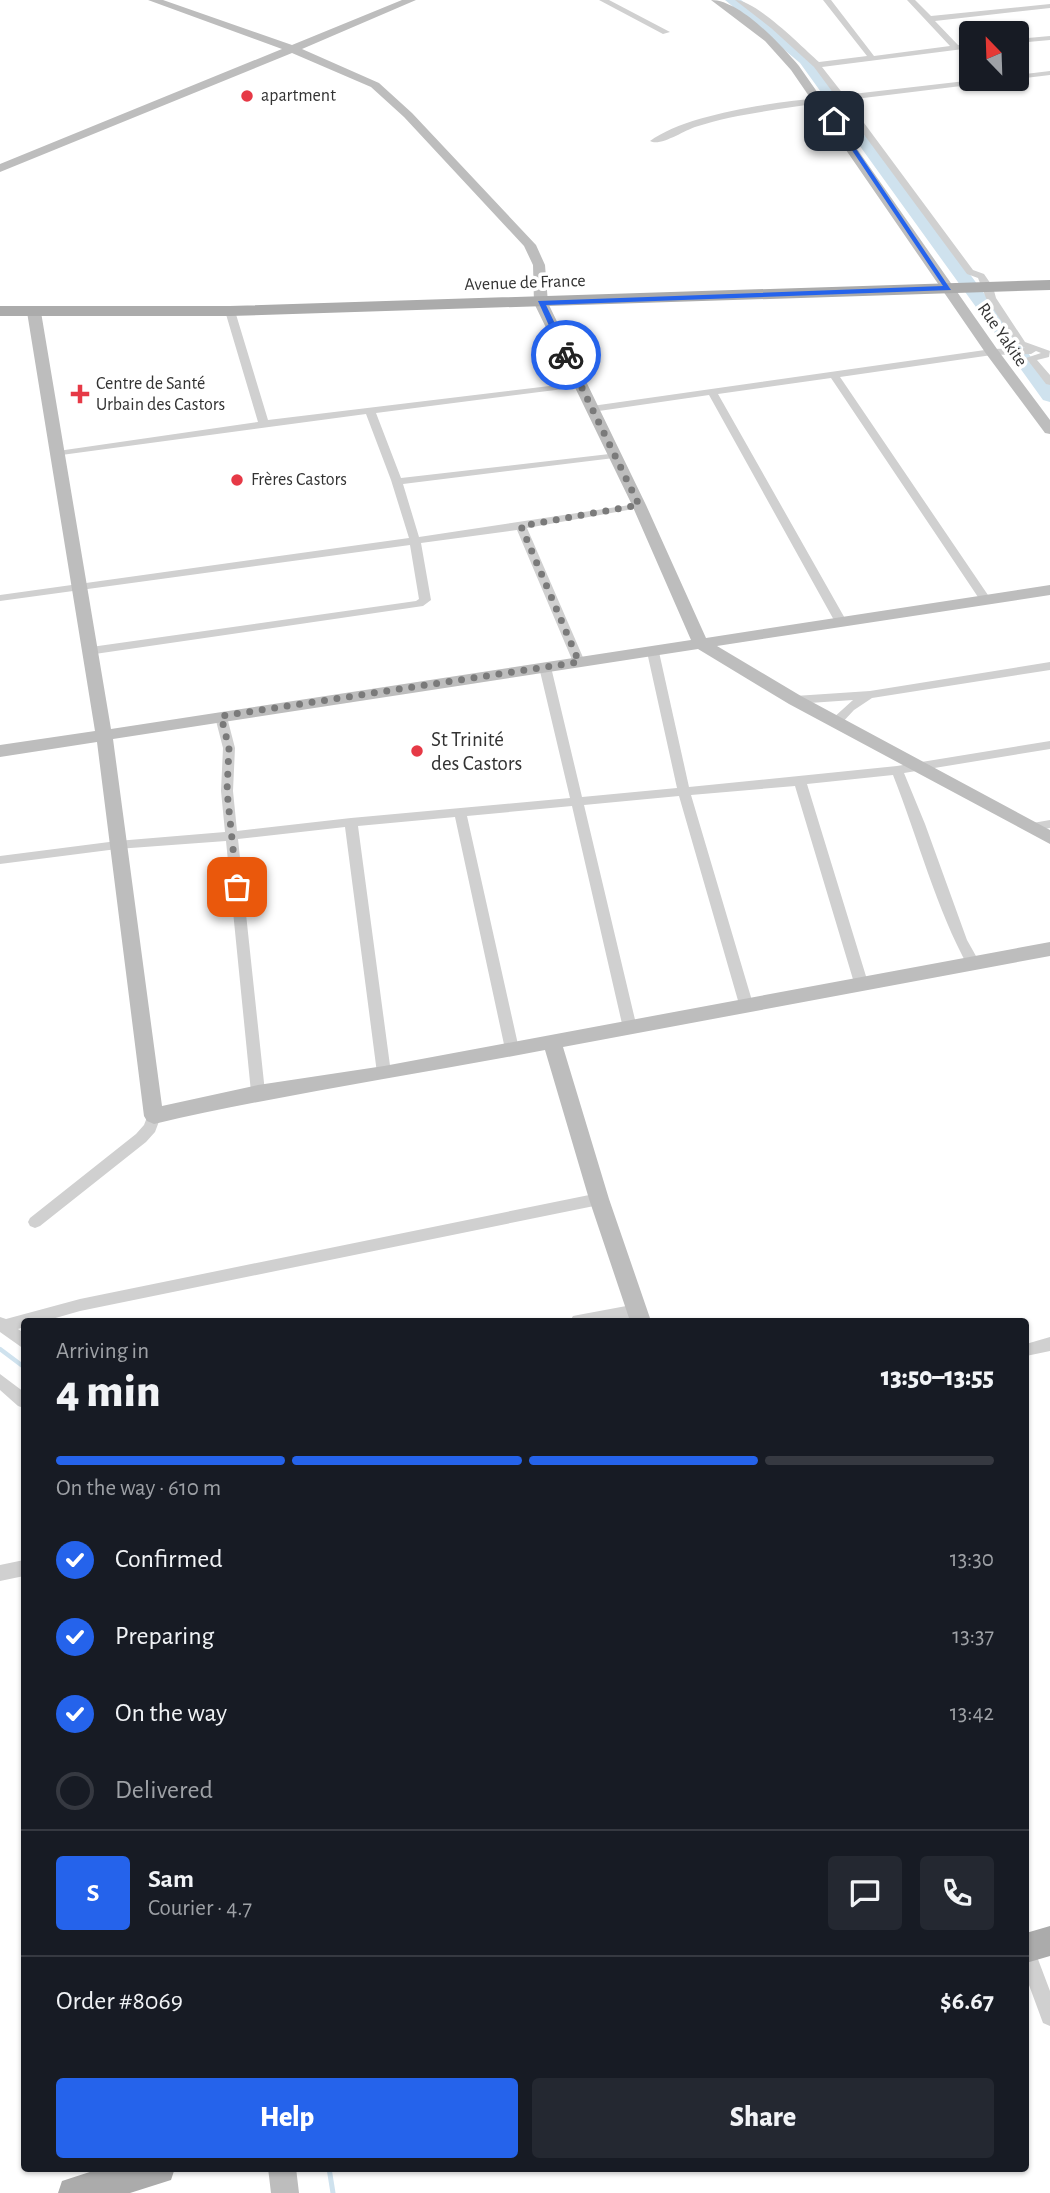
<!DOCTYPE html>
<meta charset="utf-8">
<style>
body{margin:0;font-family:"Alegreya Sans",sans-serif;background:#242831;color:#f1f3f6;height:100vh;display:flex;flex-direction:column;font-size:26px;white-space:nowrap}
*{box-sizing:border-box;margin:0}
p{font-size:23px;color:#9ea1a6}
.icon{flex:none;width:38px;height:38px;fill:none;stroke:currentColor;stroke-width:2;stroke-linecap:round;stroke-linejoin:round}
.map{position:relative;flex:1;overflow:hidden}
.sheet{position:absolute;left:21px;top:1318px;width:1008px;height:854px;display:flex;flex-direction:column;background:#171b24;border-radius:7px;box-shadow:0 2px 5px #0004}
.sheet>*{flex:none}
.needle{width:46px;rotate:337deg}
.fabs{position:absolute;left:959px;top:21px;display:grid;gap:14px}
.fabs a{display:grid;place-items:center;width:70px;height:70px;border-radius:7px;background:#171b24;box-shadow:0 2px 5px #0004;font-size:35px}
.pin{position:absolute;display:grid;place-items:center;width:60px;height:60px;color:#fff;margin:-30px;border-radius:14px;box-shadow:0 4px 10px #0006}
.courier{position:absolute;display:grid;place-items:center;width:70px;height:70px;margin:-35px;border:5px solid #2563eb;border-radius:50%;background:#fff;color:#222;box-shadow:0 2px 9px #0007}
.head em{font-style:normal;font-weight:800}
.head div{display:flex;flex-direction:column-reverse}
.head{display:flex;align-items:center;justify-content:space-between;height:119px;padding:0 35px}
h1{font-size:46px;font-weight:800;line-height:52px}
.bar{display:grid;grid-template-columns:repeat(4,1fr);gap:10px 7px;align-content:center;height:84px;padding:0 35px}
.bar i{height:9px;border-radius:5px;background:#363941}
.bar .on{background:#2563eb}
.bar p{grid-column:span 4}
.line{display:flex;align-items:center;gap:18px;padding:0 35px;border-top:2px solid #363941}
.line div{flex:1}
.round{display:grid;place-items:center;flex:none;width:74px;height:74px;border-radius:7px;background:#242831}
ol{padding:0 35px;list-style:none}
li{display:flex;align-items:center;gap:21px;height:77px}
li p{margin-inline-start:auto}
li .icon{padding:7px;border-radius:50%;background:#2563eb;color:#fff;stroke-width:4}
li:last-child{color:#9ea1a6}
li i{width:38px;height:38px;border:4px solid #363941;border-radius:50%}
.button{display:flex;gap:14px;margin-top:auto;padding:14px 35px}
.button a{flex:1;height:80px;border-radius:7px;background:#2563eb;color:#fff;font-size:28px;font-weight:800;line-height:80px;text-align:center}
.button a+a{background:#242831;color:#f1f3f6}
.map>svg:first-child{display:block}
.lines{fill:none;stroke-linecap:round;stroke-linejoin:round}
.stream-far1{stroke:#cfe2ee;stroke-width:4.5}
.stream{stroke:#cfe2ee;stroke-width:5}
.river{fill:#cfe2ee;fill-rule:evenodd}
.street{fill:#d0d0d0;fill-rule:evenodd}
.secondary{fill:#bdbdbd;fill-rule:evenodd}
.primary{fill:#ababab;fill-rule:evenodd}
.route{fill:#2563eb}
.done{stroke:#7a7a7a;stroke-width:7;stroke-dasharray:0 12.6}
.poi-dot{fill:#e63946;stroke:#fff;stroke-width:2.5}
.labels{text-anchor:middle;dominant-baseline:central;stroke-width:7;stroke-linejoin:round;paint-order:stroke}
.far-poi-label{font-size:18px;fill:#333;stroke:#fff;text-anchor:start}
.far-street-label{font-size:18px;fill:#333;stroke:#fff}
.poi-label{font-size:21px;fill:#333;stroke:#fff;text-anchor:start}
</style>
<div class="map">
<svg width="1050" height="2193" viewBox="0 0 1050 2193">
<rect width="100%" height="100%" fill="#fff"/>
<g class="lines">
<path class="stream-far1" d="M0,1349L24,1367"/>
<path class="stream" d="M329,2168L333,2193"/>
<path class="river" d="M725,0H741L770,21L810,57L1050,383V402L1043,400L800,63Z"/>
<path class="street" d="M599,0H609L670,32L663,34Z
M735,0C756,0 802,47 819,62L867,56L823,0H831L874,56L950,46L907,0H915L931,16L1050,4V8L935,21L958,45L971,44V48L822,67L844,95L983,79H1006L1002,81L847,100L973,270L984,274L993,287L996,298L1025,342L1050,351L1049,357L1037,360L1050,375V385L1046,384L1026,358L1041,353L1036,351L1031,354L992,355L840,377L992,601L990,603H982L831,378L718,394L847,622L841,626L835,622L709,395L592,412L587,409L592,406L992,349L1025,348L1018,346L986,298L978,278L967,274L814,67L771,28Z
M1050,36V40L1017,43V39Z
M1050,71V75L1017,79H1014H1017V75Z
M820,98L824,100L823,102C780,110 737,113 695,127C683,131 660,147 650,141C686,114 775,102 820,98Z
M230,308L235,311L268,420L583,382V386L579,387L376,413L401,478L618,453V457L614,458L403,484L419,537L643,503L644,505L639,508L527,528L585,662L583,665L579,666L573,662L517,530L421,543L431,600L423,606L88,655L84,654V648L416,601L419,599L410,545L0,601V595L409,538L391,480L366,414L54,456L53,454L58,451L258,422L225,311Z
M653,648L659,652L689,787L897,766L1050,741V749L904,773L925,824L967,940L981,965L979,968H969C936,909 918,838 893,775L807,784L869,986L862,991L855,986L795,786L691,795L753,1004L746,1009L739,1004L679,796L584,805L637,1028L630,1033L623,1028L572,806L467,816L519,1049L512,1054L505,1049L455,817L358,826L391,1073L389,1077H379L377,1073L345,827L238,839L265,1092L263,1096H253L251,1092L226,841L117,849L0,864V856L117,841L225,832L221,791L223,748L215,717L221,713L227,717L235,748L233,791L237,831L351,818L570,798L539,667L545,663L551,667L582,797L677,788L647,652Z
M1050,662V670L872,698L854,710L840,725H832V719L853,700L795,704L789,700L795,696L870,691Z
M1050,820V828L1031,831L1025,827L1027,824Z
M154,1110L159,1112L161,1116L155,1132L146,1142L40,1226L35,1228L30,1226L28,1222L30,1218L136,1134L144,1125L149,1112Z
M599,1193L604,1195L606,1199L604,1203L599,1205L80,1311L45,1321H24V1327L18,1329L24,1333V1349L0,1332V1317L6,1319L80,1299Z
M637,1304L642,1305L645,1310L642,1315C619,1322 594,1322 570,1321L573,1316L578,1315Z
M1050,1337V1351L1026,1356V1344Z
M0,1374L24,1392V1408L18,1406L0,1390Z
M24,1560V1576L0,1581V1565Z
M1026,1944L1033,1946L1050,1991V2026L1043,2023L1026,1977Z"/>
<path class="secondary" d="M148,0H163L292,45L402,0H416L302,49L379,83L412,113L536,245L545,265L548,303L646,505L706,638L1050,585V595L717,646L801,696L1050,830V844L789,704L698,649L113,739L162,1106L258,1085L384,1066L1050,942V956L563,1047L609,1199L651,1321H630L589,1199L545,1050C415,1075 283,1094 154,1124L147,1121L144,1116L97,742L0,757V745L95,731L27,312L34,308L41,312L111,729L691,640L632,505L534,303L533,265L524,246L404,117L371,87L292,53L0,172V164L282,49Z
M711,0C740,0 780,44 799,66L997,349L1050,420V434L1045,433L987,355L791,70L765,41Z
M268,2168H296L299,2193H271Z"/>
<path class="primary" d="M1050,280V290L230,316H0V306H230Z
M1050,1926V1956L1026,1963V1933Z
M102,2168H175L171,2180L130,2193H58L62,2181Z"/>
</g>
<path class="route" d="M831,119H836L951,290L546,305L570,355L563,357L538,301L943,286Z"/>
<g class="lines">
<path class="done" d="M237,887L227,791L229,748L221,716L579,662L521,526L639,505L566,355"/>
</g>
<g class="poi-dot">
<circle cx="247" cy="96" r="7"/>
<path d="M76.5 383.5h7v7h7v7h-7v7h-7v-7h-7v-7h7z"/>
<circle cx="237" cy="480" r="7"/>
<circle cx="417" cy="751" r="7"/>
</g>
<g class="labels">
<g class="far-poi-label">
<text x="261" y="96">apartment</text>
<text x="96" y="384">Centre de Santé<tspan x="96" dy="21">Urbain des Castors</tspan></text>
<text x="251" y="480">Frères Castors</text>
</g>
<g class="far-street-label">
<text transform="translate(525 283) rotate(-2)">Avenue de France</text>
<text transform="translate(1002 335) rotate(55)">Rue Yakite</text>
</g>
<g class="poi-label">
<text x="431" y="739">St Trinité<tspan x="431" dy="24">des Castors</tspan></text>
</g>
</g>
</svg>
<div class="fabs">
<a><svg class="needle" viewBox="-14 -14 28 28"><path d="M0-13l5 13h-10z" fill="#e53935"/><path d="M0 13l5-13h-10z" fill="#9ea1a6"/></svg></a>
</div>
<div class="pin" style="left:237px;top:887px;background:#ea580c"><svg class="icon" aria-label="bag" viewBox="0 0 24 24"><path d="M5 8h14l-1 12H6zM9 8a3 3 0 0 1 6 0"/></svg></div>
<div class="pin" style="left:834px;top:121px;background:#1f2937"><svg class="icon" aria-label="home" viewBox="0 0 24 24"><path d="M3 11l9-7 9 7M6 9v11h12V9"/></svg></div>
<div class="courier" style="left:566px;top:355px"><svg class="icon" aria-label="bike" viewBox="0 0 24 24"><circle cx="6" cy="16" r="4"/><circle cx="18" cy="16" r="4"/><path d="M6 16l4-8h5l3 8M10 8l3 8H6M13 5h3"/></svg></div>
<section class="sheet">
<div class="head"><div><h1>4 min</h1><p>Arriving in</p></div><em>13:50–13:55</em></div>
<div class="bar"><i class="on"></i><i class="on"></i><i class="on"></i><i></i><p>On the way · 610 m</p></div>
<ol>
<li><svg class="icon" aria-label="check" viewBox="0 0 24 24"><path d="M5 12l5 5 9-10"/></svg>Confirmed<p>13:30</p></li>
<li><svg class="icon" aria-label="check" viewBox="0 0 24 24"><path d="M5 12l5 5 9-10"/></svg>Preparing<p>13:37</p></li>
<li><svg class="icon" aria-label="check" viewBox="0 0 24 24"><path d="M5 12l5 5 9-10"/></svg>On the way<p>13:42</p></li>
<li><i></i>Delivered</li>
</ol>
<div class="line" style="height:126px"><b class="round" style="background:#2563eb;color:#fff">S</b><div><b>Sam</b><p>Courier · 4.7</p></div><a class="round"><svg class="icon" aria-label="chat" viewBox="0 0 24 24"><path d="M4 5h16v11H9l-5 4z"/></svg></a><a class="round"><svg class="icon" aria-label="phone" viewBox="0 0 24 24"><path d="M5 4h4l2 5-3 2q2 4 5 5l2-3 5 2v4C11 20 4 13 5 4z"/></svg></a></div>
<div class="line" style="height:91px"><div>Order #8069</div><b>$6.67</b></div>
<div class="button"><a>Help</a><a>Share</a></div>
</section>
</div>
